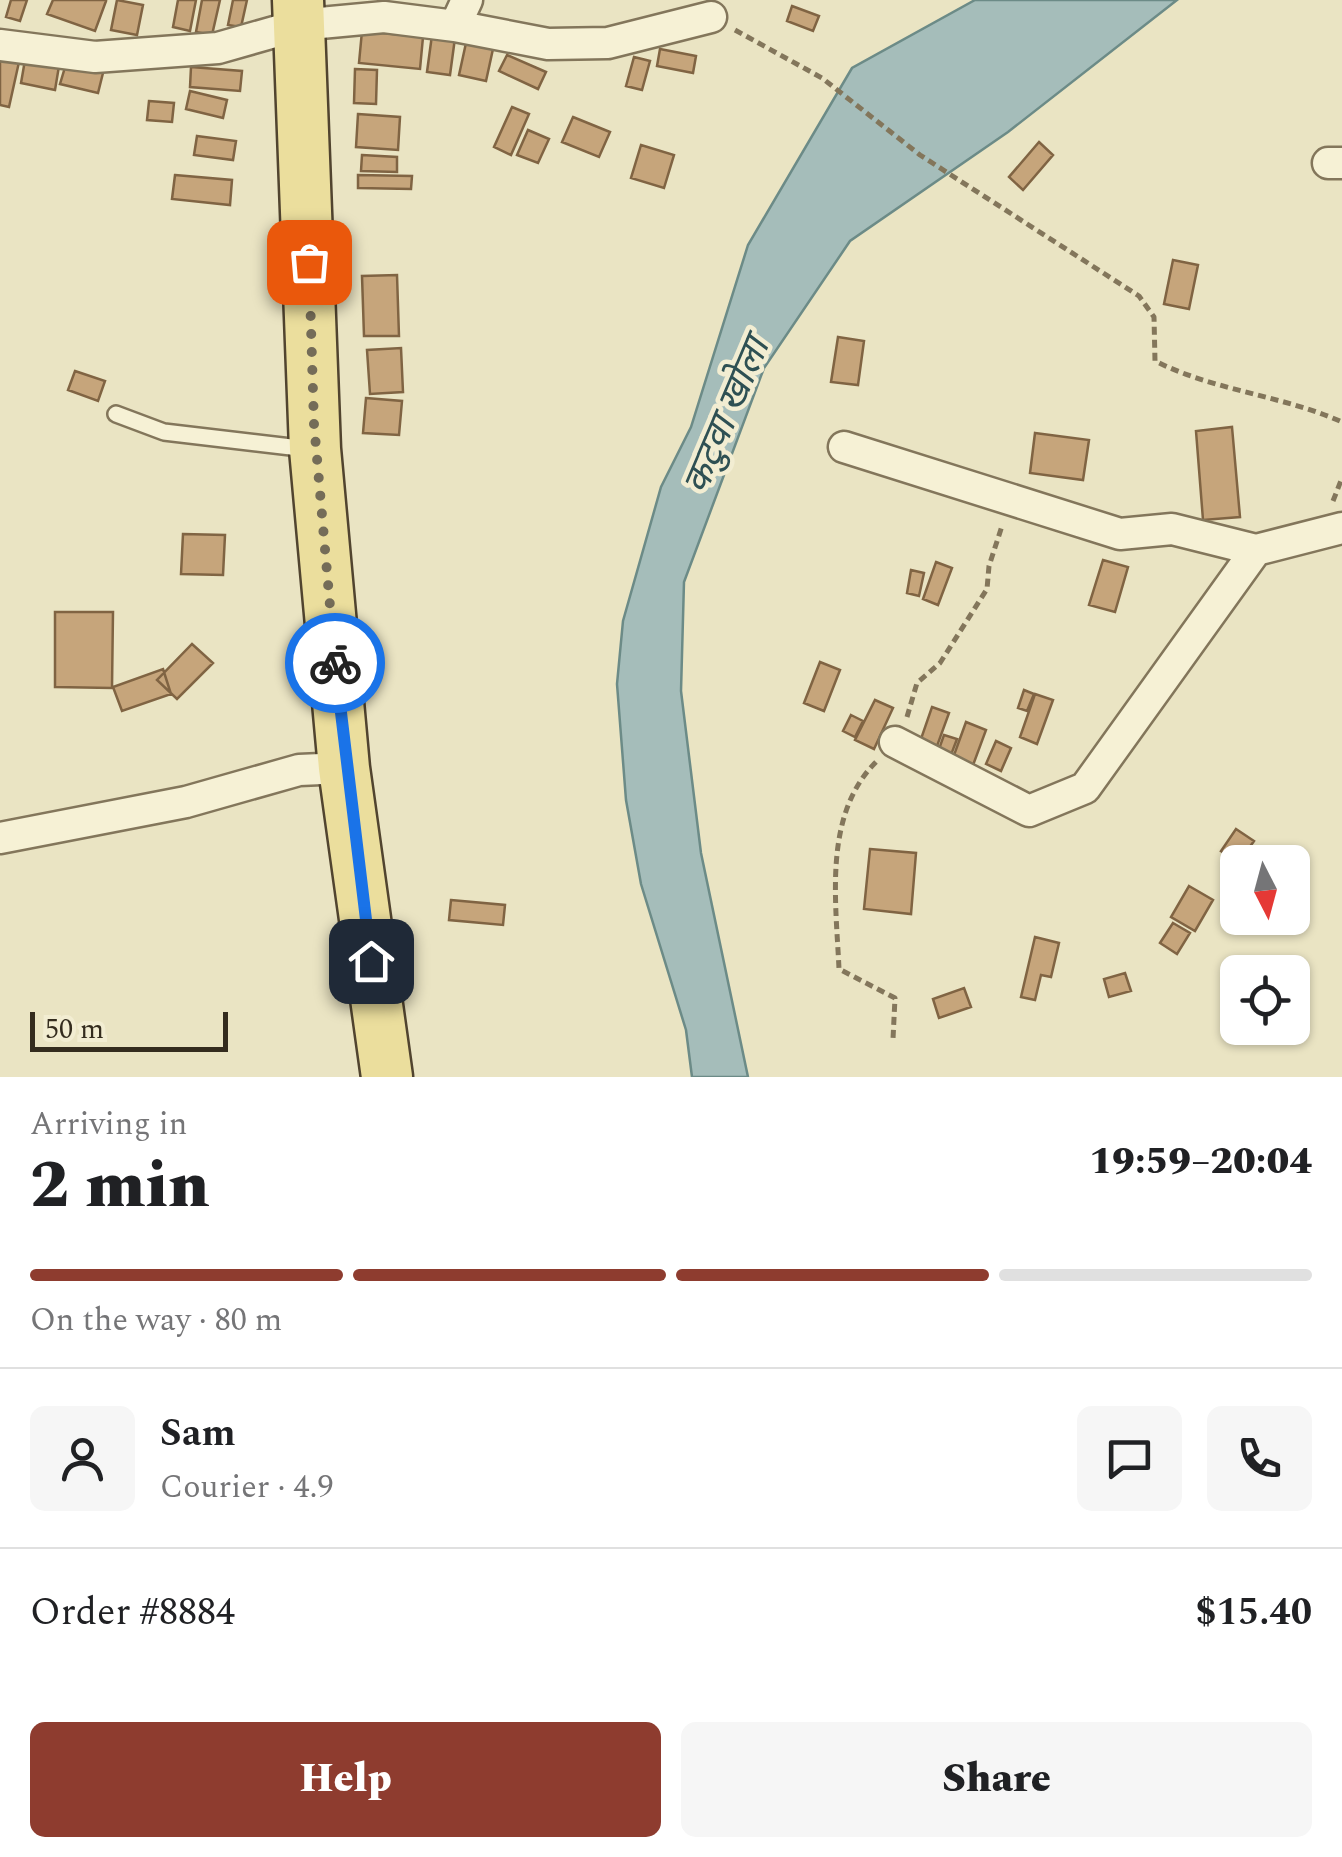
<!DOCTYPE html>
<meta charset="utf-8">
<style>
body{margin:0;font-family:Spectral,"Noto Sans Devanagari",serif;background:#f6f6f6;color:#202124;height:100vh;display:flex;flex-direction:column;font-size:38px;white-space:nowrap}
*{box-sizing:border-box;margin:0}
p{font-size:32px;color:#757577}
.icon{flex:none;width:55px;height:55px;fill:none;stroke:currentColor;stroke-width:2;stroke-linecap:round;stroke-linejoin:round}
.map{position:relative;height:1077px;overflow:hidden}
.side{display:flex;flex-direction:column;background:#fff;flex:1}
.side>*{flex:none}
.needle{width:65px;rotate:174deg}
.controls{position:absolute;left:1220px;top:845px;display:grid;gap:20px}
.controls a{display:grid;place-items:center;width:90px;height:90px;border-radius:15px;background:#fff;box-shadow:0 2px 8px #0004;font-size:50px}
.scale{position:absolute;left:30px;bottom:25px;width:198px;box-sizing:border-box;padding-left:10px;border:5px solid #342c1e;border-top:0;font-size:28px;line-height:35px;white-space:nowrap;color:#342c1e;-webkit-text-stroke:8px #f2edd2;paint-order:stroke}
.pin{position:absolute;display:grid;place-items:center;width:85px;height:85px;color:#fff;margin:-42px;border-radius:20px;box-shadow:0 5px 15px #0006}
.courier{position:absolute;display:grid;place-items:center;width:100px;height:100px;margin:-50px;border:8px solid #1a73e8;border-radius:50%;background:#fff;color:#222;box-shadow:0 2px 12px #0007}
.overview em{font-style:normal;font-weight:800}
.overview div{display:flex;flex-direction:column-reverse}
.overview{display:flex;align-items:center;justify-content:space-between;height:170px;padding:0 30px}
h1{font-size:65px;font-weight:800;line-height:75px}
.bar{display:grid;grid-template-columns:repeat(4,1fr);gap:15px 10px;align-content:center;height:120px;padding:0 30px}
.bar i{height:12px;border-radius:8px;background:#e0e0e0}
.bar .current{background:#8e3c2f}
.bar p{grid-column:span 4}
.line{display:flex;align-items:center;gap:25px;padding:0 30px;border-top:2px solid #e0e0e0}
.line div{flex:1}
.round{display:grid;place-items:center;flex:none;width:105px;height:105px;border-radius:15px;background:#f6f6f6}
.button{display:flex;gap:20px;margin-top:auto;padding:20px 30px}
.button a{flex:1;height:115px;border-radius:15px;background:#8e3c2f;color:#fff;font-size:40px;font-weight:800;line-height:115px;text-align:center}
.button a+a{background:#f6f6f6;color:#202124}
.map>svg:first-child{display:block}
.water{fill:#a5bdba;stroke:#6c8b87;stroke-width:2.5}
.building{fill:#c6a57b;stroke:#806443;stroke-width:2.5}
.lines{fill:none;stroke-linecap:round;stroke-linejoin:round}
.service-casing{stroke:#83765b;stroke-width:20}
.minor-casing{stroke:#83765b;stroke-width:35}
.primary-casing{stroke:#51442f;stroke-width:55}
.path{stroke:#83765b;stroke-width:5;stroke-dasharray:8 5;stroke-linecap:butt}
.service{stroke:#f6f1d5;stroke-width:15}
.minor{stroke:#f6f1d5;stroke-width:30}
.primary{stroke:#ebde9d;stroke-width:50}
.done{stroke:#746c58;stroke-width:10;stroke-dasharray:0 18}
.route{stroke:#1a73e8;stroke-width:12}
.labels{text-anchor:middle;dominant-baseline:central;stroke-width:9;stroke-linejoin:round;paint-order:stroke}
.water-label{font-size:38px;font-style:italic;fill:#2e5053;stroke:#f2edd2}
</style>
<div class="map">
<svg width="1342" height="1077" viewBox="0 0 1342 1077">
<rect width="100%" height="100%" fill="#eae4c3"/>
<path class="water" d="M975,0H1177L1008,132L850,241L764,368L684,582L681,691L701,853L748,1077H692L686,1030L641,884L626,800L617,684L623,621L661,487L691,427L748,245L852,68Z"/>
<path class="building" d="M11,0H27L20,21L6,17Z
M53,0H104L106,1L95,31L47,14Z
M117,0L143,5L137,35L111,30Z
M178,0H196L190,31L173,27Z
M202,0H220L212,35L196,32Z
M233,0H247L241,27L228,25Z
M792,6L819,16L813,31L787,21Z
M362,31L423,37L420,69L359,63Z
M432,35L455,38L450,75L427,72Z
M466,43L493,49L486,81L459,75Z
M660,49L696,56L693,73L657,66Z
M507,55L546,72L538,89L499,71Z
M634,57L650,61L642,90L626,86Z
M0,58L19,62L9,107L0,105Z
M25,60L59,66L55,90L21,83Z
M66,64L103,73L98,93L60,84Z
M191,67L242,71L240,91L190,87Z
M355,69L377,70L376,104L354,103Z
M190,91L227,100L223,118L186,109Z
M149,101L174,103L172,122L147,120Z
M512,107L529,114L511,155L494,147Z
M358,114L400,117L398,150L356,147Z
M573,117L610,132L599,157L562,142Z
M528,130L549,139L538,163L517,155Z
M197,136L236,141L233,160L194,155Z
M1039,142L1053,155L1023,190L1009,177Z
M641,145L674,155L664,188L631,178Z
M362,155L397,157V172L361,171Z
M175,175L232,180L230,205L172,199Z
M358,175L412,176L411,189L358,188Z
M1173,260L1198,265L1189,309L1164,304Z
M397,275L399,336H364L362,276Z
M838,337L864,341L858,385L831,382Z
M401,348L403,392L370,394L367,350Z
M75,371L105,381L98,401L68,390Z
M366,398L402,401L399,435L363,433Z
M1232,427L1240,517L1203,520L1196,431Z
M1035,433L1089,440L1083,480L1030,473Z
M183,534L225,535L223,575L181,574Z
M1103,560L1128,567L1115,612L1089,605Z
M936,562L952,568L938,605L923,599Z
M911,570L924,573L919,596L907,593Z
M55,612H113L112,688L55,687Z
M192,644L213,663L177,699L157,680Z
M820,662L840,670L824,711L804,703Z
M163,669L171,694L122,711L113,687Z
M1024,690L1034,694L1027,711L1018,708Z
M1035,694L1053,700L1037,744L1020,737Z
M875,700L893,708L874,749L855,740Z
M932,707L949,713L929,768L913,762Z
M851,715L863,721L855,737L843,731Z
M966,722L986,730L969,776L949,769Z
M944,735L957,739L946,768L934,763Z
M996,741L1011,748L1001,771L986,764Z
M1236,829L1254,841L1239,862L1221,851Z
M870,849L916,853L911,914L864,909Z
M1189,886L1213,900L1195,931L1171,917Z
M451,900L505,905L503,925L449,920Z
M1173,923L1190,933L1177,954L1160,943Z
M1035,937L1059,943L1051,977L1041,975L1035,1000L1021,997Z
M1125,973L1131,991L1109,997L1104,979Z
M964,988L971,1007L939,1018L933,999Z"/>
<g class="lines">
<g class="service-casing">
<path id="service" d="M116,414L164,432L308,449"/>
</g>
<g class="minor-casing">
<path id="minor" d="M455,26L548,44L608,43L711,17
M0,45L95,57L218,48L299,25L384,17L455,26L467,0
M1328,163H1342
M844,447L1120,534L1172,529L1256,550L1342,528
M895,742L1029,811L1085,788L1256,550
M0,838L186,802L299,770L344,768"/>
</g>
<g class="primary-casing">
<path id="primary" d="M298,0L315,449L344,768L387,1077"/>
</g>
<path class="path" d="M735,30L822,78L920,155L1139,296L1154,317L1155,361C1215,391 1281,395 1342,422
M1333,501L1342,478
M907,717L917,683L940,663L987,589L989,566L1002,526
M876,762C823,815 836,901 839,969L895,998L893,1039"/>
<use href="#service" class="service"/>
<use href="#minor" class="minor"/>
<use href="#primary" class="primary"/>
</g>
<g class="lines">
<path class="done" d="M309,262L314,424L335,663"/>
<path class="route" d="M335,663L371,961"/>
</g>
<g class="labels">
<g class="water-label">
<text transform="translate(727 416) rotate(-67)">कटुवा खोला</text>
</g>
</g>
</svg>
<div class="controls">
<a><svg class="needle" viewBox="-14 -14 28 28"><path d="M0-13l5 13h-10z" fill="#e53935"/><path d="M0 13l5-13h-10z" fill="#757577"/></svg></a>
<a><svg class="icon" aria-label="locate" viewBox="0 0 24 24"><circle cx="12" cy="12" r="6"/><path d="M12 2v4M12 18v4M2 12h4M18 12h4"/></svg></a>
</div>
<div class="scale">50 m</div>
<div class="pin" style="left:309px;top:262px;background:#ea580c"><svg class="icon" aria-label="bag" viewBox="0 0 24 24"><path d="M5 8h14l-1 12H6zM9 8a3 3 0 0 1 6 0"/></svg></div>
<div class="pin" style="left:371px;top:961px;background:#1f2937"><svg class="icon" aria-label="home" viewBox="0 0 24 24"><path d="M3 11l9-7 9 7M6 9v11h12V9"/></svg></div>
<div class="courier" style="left:335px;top:663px"><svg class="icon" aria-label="bike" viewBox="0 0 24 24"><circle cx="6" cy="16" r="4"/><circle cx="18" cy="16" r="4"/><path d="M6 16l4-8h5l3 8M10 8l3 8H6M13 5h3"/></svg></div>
</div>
<section class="side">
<div class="overview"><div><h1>2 min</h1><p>Arriving in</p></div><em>19:59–20:04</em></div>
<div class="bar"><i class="current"></i><i class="current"></i><i class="current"></i><i></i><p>On the way · 80 m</p></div>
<div class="line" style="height:180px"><a class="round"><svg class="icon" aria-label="person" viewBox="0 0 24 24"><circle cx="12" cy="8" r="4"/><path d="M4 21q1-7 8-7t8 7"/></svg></a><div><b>Sam</b><p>Courier · 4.9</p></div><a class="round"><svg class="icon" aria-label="chat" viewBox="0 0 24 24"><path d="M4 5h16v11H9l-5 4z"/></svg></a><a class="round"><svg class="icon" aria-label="phone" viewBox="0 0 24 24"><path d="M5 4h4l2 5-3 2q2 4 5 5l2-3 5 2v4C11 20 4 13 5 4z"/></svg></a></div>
<div class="line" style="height:130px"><div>Order #8884</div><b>$15.40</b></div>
<div class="button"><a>Help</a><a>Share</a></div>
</section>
